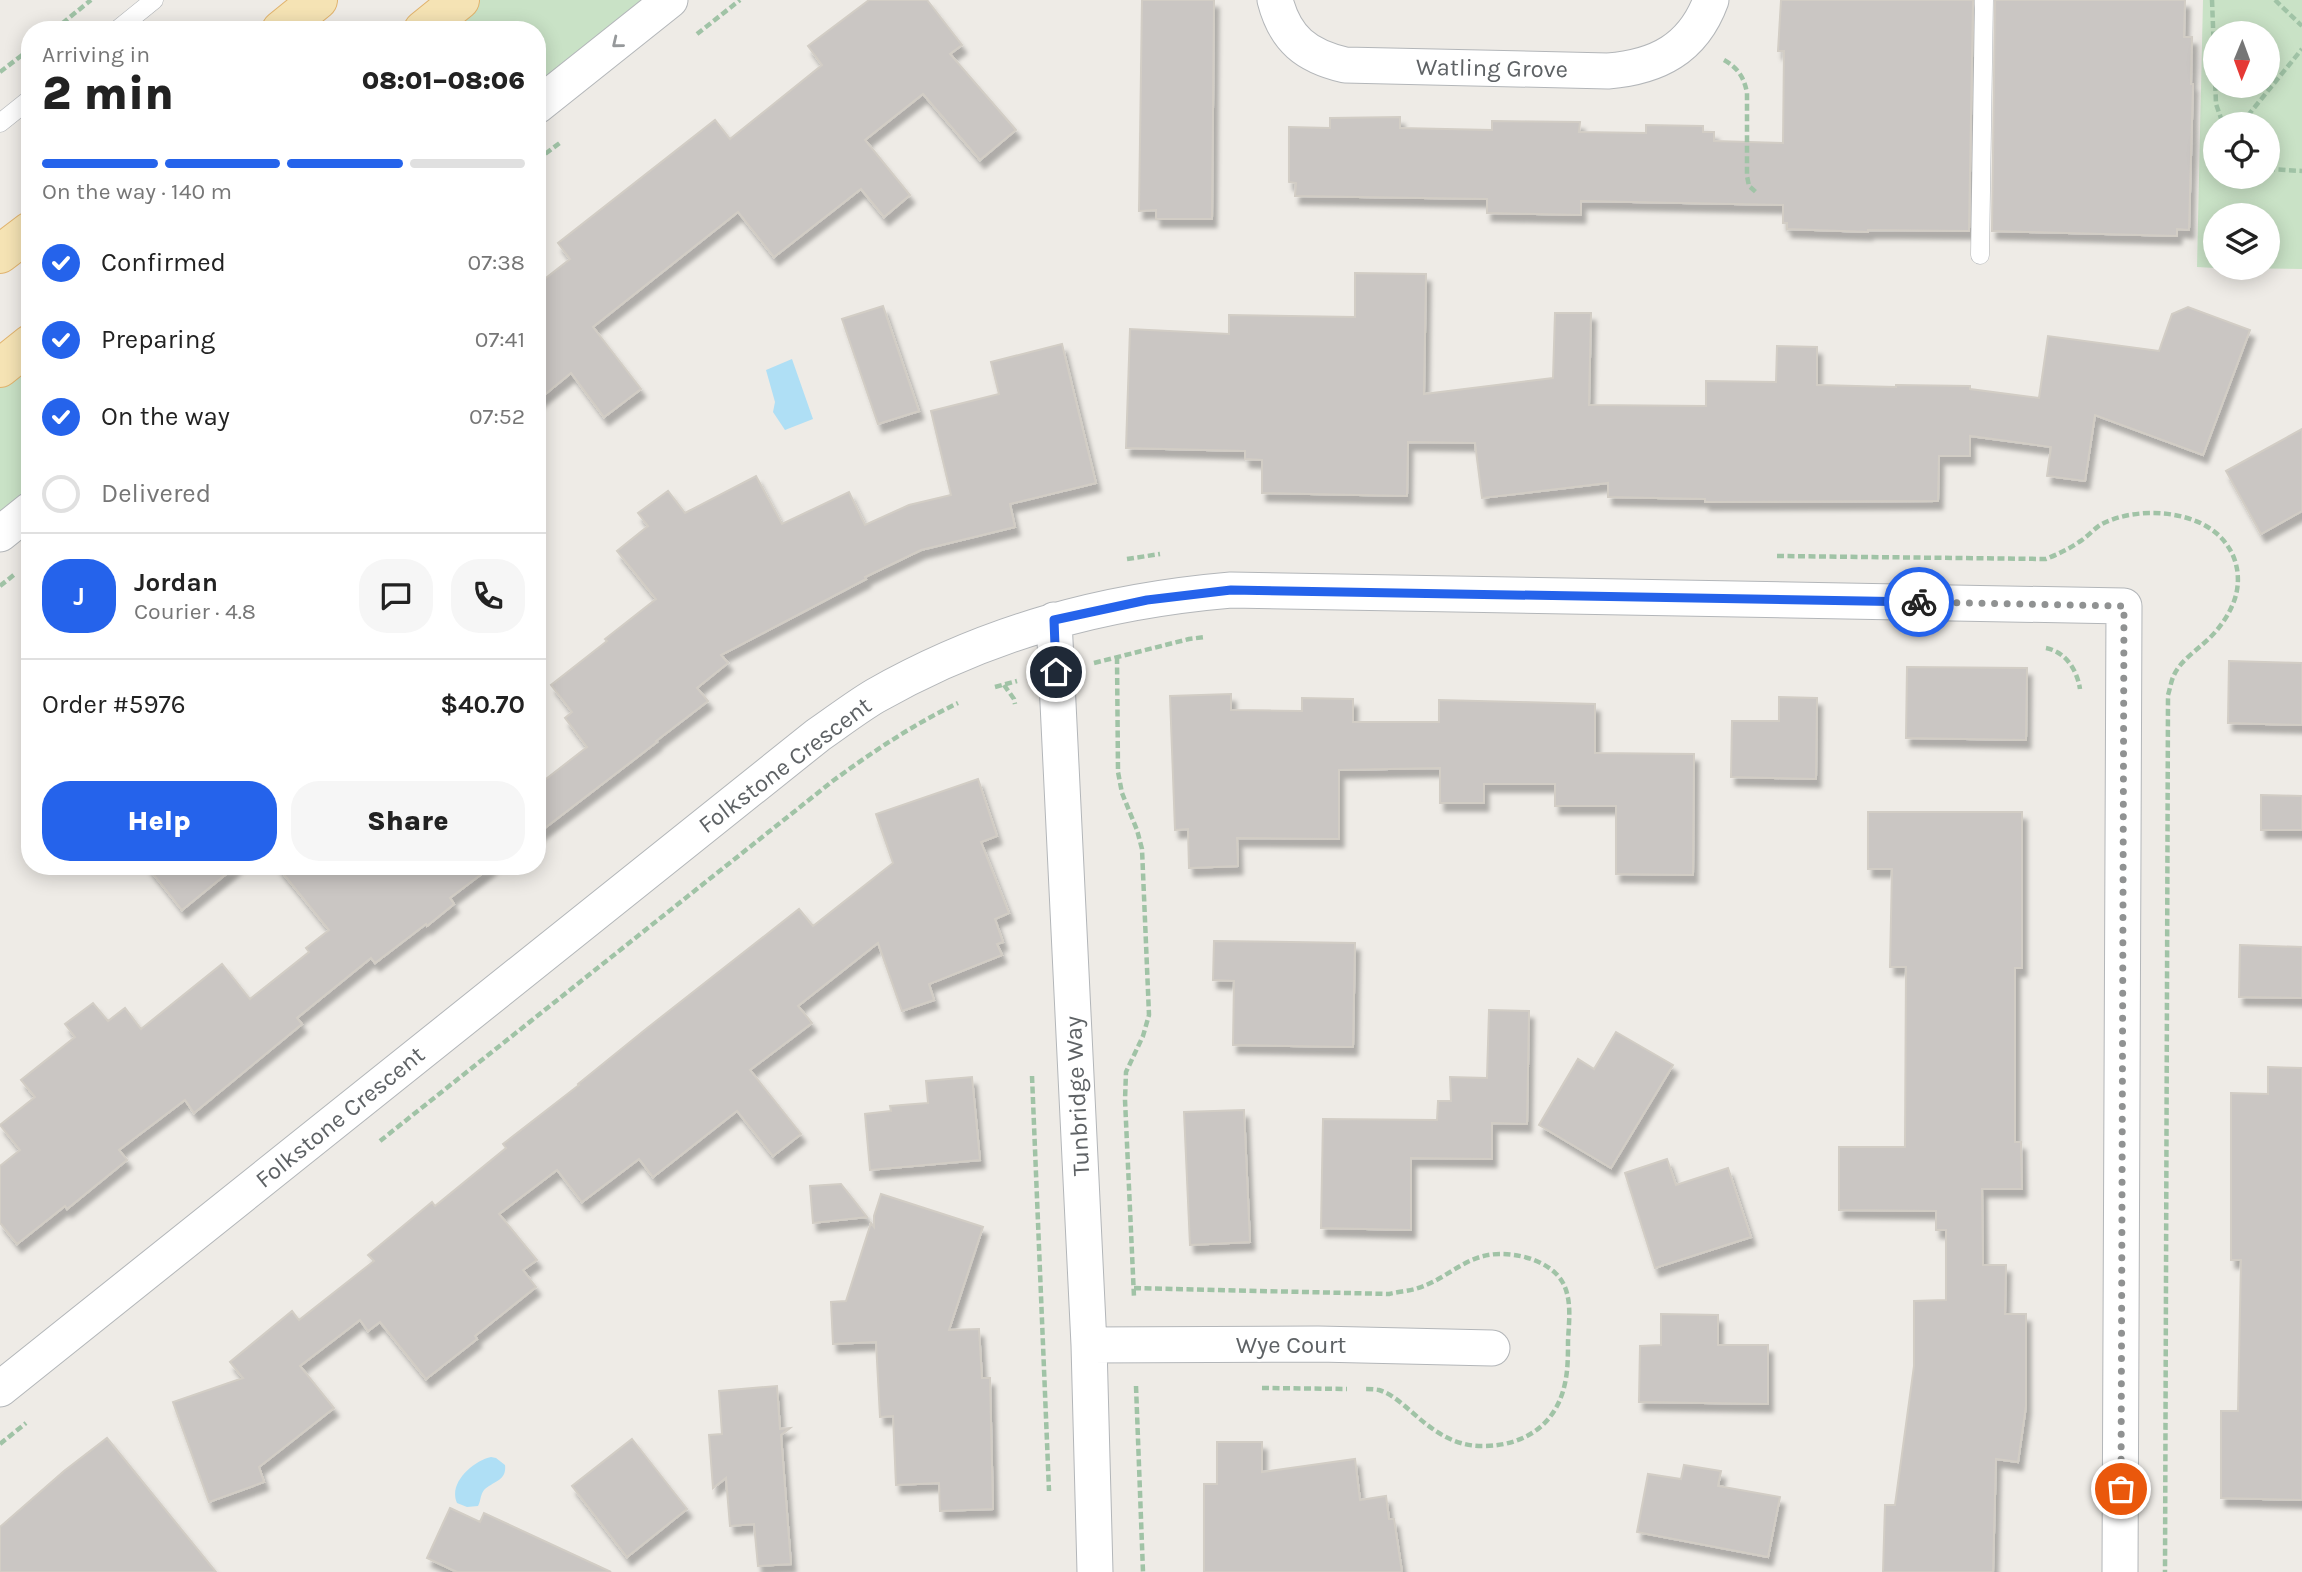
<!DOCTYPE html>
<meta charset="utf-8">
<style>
body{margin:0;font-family:Karla,sans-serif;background:#f6f6f6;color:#222;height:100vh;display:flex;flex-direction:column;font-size:26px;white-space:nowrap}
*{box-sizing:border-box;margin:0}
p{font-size:23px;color:#767676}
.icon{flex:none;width:38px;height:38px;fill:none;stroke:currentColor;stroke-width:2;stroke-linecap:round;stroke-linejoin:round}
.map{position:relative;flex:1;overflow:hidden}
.sheet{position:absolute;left:21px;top:21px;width:525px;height:854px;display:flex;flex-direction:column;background:#fff;border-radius:28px;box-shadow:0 4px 18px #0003}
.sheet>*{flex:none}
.needle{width:46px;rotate:181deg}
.controls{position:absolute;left:2203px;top:21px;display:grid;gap:14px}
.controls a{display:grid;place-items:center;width:77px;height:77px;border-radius:50%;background:#fff;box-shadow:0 4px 18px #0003;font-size:35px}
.pin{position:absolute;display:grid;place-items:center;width:60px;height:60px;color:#fff;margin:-30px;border:4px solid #fff;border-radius:50%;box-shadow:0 2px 7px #0007}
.courier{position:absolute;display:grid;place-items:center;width:70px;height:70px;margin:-35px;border:5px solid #2563eb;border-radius:50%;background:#fff;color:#222;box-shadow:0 2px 9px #0007}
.summary em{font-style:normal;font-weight:800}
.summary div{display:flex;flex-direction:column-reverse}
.summary{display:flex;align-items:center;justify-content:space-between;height:119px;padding:0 21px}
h1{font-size:46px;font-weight:800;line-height:52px}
.bar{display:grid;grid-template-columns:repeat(4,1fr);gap:10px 7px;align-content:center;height:84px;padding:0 21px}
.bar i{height:9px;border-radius:5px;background:#e0e0e0}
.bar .on{background:#2563eb}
.bar p{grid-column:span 4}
.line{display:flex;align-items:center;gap:18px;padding:0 21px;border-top:2px solid #e0e0e0}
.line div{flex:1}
.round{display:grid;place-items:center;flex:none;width:74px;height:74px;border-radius:28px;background:#f6f6f6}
ol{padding:0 21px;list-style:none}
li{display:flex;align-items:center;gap:21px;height:77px}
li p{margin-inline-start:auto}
li .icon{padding:7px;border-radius:50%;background:#2563eb;color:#fff;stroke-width:4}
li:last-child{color:#767676}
li i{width:38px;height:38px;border:4px solid #e0e0e0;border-radius:50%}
.primary-button{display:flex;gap:14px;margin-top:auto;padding:14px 21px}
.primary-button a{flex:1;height:80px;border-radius:28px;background:#2563eb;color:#fff;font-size:28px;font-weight:800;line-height:80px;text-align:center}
.primary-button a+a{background:#f6f6f6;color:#222}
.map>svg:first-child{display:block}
.green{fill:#c9e2c6;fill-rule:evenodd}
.water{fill:#afdff5}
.building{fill:#cac6c3;stroke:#d2cdc5;stroke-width:2;filter:url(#shadow)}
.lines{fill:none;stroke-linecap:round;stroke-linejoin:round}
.lane-casing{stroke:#b3b6b9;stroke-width:19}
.street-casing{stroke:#b3b6b9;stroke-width:37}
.primary-casing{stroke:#e1b36d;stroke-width:40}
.path{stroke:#a0c3a6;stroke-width:4.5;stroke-dasharray:7 3.5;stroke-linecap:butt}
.lane{stroke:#fff;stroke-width:18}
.street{stroke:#fff;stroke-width:35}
.primary{stroke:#f5e3b4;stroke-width:38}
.oneway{stroke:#96999b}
.done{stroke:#909292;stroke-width:7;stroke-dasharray:0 12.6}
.route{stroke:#2563eb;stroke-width:9}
.labels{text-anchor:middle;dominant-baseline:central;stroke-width:5;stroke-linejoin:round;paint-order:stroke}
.street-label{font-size:24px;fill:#5e6265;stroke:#fff}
</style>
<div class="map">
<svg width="2302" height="1572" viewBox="0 0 2302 1572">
<defs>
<filter id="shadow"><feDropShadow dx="4.5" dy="8" stdDeviation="2" flood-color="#0004"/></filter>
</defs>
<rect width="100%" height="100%" fill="#eeebe6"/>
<path class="green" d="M460,0H670L537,106V30H423Z
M2203,0H2302V269L2226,268H2268V215H2216L2215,268L2197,267ZM2268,33V86H2216V33ZM2268,124V177H2216V124Z
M30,344V510L0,534V368Z"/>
<path class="water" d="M792,359L813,419L785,430L773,412L775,402L766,370Z
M491,1457L496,1458L505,1465C507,1481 493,1481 484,1490C480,1495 481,1501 478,1506L467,1507L457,1503C448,1483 473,1461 491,1457Z"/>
<path class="building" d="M869,0H927L962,45L950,54L1016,130L980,160L923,94L865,140L910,195L884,217L861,189L774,257L738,212L593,327L641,389L604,417L571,373L537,401V285L570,259L558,243L715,120L730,139L822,65L808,46Z
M1142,0H1214L1212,219H1156V210L1139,211Z
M1781,0H1973L1969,231L1868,230V232L1787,229V223H1783V205L1581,201V215L1487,213V199L1295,196L1296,183L1289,182V127L1330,128V118L1400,117V128L1492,130V121L1580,122L1579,132L1646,133V125L1703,126V132H1714V141L1783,143L1784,51H1778Z
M1995,0H2185L2184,37H2192L2191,84H2193L2189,230L2177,229V236L1992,231Z
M1355,273L1426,274L1424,394L1553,378L1555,313H1591L1589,405L1706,406V381L1776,382L1777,346L1817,347V385L1896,387V385L1970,386V389L2039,398L2048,336L2159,351L2172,314L2188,307L2250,330L2203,455L2095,415L2085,481L2047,476L2051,447L1970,436V456H1939L1938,501L1705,502V499L1608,497V483L1482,498L1475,443L1408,442L1407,496L1262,493V460L1245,459V451L1126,448L1130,329L1229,334V315L1355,317Z
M883,306L919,411L878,424L842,319Z
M1062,344L1096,483L1010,504L1015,527L921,550L865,577L866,579L721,655L728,663L697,688L708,701L656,741L657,742L537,834V786L587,747L565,718L572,712L551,685L607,641L605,639L656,599L617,551L648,526L638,513L668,491L685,513L756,476L782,524L849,492L865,525L909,505L951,495L931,411L999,394L991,362Z
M2302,429V511L2261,534L2226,471Z
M2229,661L2302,663V725L2228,723Z
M1907,667L2027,668L2026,740L1906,738Z
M1231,694V710L1302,711V698L1353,699V722H1439V700L1595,704V753L1694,754L1693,875L1616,874V806H1555V784H1484V803H1440V768L1339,770V839L1237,838L1238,866L1189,868L1188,829L1175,830L1170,696Z
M1779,697L1817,698L1816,779L1731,777L1732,721H1779Z
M978,779L997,836L981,842L1009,913L995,919L1003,942L997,944L1002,955L929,984L934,1000L902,1011L878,943L798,1006L812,1023L750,1070L801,1134L773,1156L737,1111L653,1177L639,1159L582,1202L557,1170L499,1214L537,1260L523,1270L536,1287L475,1336L477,1339L426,1379L380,1322L368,1331L360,1320L300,1366L334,1408L259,1467L264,1482L209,1502L173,1402L243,1378L230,1362L292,1311L299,1320L374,1261L368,1255L432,1202L435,1206L506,1148L503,1144L579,1085L578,1084L646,1029L799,909L813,926L893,863L876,814Z
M2261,795L2302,796V830H2261Z
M1868,812H2022V968H2015V1142H2021L2022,1189H1982L1983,1265H2006L2005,1314H2026V1406L2018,1462L1996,1459L1993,1572H1883L1885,1505H1895L1914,1366V1301L1946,1300V1230H1936V1211L1839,1210V1147H1905L1906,967H1890L1892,869H1868Z
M147,866H236L182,910Z
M277,866H492L450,898L454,904L427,926L426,924L375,963L371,958L297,1018L302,1024L194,1113L185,1100L119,1150L127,1160L67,1209L65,1206L17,1244L0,1223V1166L20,1150L0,1125L35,1097L21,1080L75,1037L65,1024L93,1003L108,1021L125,1008L141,1029L222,964L250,999L309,952L306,948L329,930Z
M1214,941L1355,943L1353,1047L1233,1045L1234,981L1213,980Z
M2240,945L2302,947V998L2239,997Z
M1489,1010L1529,1011L1527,1124L1492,1123V1159L1411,1158V1230L1321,1228L1323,1119L1437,1120L1438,1101H1451L1450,1077L1487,1078Z
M1616,1032L1673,1065L1611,1168L1539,1125L1578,1059L1594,1069Z
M2268,1067L2302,1068V1500L2221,1498V1411H2238L2241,1260H2231V1093L2268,1094Z
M972,1077L980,1160L870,1170L865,1114L891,1111L890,1106L928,1103L926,1081Z
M1244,1110L1250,1242L1190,1245L1184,1112Z
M1667,1159L1676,1185L1728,1168L1751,1237L1655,1268L1625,1173Z
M841,1184L867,1217L813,1223L810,1186Z
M881,1194L983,1227L949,1330L979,1329L982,1378H990L993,1509L940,1511L939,1483L896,1485L893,1416L880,1417L876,1342L833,1344L831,1302L846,1301L871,1223L874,1227V1216Z
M1661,1314L1718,1315V1345H1768V1404L1639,1402L1640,1346L1661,1345Z
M777,1386L780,1429L790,1428L781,1435L791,1564L758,1566L754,1524L730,1526L726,1478L713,1488L709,1435L722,1434L719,1391Z
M107,1438L216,1572H0V1527L64,1471Z
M632,1439L687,1509L627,1557L572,1486Z
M1217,1442H1262V1472L1355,1459L1360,1500L1386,1496L1389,1519H1394L1402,1572H1204V1484H1217Z
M1684,1465L1721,1471L1718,1486L1780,1497L1768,1557L1637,1532L1648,1474L1681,1479Z
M450,1508L480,1522L484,1513L611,1572H457L427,1558Z"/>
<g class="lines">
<g class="lane-casing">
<path id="lane" d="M117,30L154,0
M0,123L30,99
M1980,255L1984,0"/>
</g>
<g class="street-casing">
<path id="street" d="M1275,0C1285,39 1306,56 1345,65L1608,71C1657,67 1693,49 1711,0
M537,106L670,0
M0,534L30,510
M1054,620L1089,1345L1095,1572
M1089,1345L1318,1344L1492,1348
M0,1389L818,735C837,722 855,708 875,696C988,632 1103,601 1231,590L2124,606L2120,1572"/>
</g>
<g class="primary-casing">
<path id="primary" d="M281,30L318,0
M423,30L460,0
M0,254L30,231
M0,368L30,344"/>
</g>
<path class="path" d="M2212,0L2216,104L2223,124
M2275,0L2302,26
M54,30L91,0
M697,34L740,0
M1724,60C1738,68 1744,77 1747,93V176L1749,186L1757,193
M0,72L30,49
M2241,124L2302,49
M537,160L561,142
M2268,169L2302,171
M1777,556L2046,559C2058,554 2069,549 2079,542C2087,537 2093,530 2100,525C2136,505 2203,509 2227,545C2240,563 2241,587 2232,606C2226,620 2215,634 2203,644C2193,653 2180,662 2174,675C2171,681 2170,689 2168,695L2165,1572
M1127,559L1160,554
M0,586L15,574
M2046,648C2066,652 2077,670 2080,689
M1117,657L1118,772L1122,793L1137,830L1142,849L1149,1015L1143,1036L1126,1072L1125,1100L1134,1297
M1094,663L1189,639L1205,637
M1004,685L1014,699L1015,704
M995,687L1017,681
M1032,1076L1049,1491
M380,1141L834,780C874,751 914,724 958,703
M1134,1288L1389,1294C1397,1292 1407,1291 1415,1289C1453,1278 1468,1248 1514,1255C1531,1257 1554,1266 1563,1283C1572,1300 1569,1321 1568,1341C1568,1353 1568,1366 1566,1378C1559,1422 1528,1445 1485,1446C1451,1447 1430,1428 1406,1407C1399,1401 1389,1393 1379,1390C1374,1389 1368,1389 1363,1389
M1136,1386L1143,1572
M1262,1388L1347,1389
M0,1444L26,1423"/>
<use href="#lane" class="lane"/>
<use href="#street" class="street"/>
<use href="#primary" class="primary"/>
</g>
<defs><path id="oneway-chevron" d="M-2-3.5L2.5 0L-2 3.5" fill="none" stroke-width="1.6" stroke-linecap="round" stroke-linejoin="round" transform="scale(1.75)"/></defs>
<use class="oneway" href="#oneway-chevron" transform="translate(617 43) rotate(141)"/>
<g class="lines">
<path class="done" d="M1919,602L2124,606L2121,1489"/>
<path class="route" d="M1056,672L1054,620L1147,600L1231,590L1919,602"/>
</g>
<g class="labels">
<g class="street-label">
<text transform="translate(1492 68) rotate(1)">Watling Grove</text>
<text transform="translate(785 765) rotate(-37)">Folkstone Crescent</text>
<text transform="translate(1077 1096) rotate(-93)">Tunbridge Way</text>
<text transform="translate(340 1117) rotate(-39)">Folkstone Crescent</text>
<text x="1291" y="1345">Wye Court</text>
</g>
</g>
</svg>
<div class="controls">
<a><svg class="needle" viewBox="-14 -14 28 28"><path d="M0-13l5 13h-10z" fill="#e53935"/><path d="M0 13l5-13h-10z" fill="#767676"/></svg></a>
<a><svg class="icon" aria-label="locate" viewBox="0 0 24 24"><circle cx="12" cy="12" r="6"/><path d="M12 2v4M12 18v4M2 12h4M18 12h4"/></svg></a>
<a><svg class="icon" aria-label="layers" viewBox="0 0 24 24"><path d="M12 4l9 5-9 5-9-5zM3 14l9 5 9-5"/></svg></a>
</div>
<div class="pin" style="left:2121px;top:1489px;background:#ea580c"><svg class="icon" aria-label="bag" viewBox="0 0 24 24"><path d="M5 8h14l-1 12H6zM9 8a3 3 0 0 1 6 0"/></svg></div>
<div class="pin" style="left:1056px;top:672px;background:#1f2937"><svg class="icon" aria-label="home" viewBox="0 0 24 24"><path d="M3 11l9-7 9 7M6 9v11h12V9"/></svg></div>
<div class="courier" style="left:1919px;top:602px"><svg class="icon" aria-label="bike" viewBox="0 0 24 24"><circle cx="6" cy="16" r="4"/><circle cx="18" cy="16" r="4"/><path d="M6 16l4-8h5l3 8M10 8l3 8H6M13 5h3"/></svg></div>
<section class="sheet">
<div class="summary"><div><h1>2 min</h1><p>Arriving in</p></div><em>08:01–08:06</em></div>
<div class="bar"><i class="on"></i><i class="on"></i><i class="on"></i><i></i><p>On the way · 140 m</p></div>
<ol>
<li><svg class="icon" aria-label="check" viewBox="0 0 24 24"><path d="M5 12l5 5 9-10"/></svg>Confirmed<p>07:38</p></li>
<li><svg class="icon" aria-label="check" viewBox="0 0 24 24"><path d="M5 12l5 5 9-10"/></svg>Preparing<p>07:41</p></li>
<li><svg class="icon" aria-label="check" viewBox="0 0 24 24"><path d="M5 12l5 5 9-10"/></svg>On the way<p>07:52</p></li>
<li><i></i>Delivered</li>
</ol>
<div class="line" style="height:126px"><b class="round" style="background:#2563eb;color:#fff">J</b><div><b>Jordan</b><p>Courier · 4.8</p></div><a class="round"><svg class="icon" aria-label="chat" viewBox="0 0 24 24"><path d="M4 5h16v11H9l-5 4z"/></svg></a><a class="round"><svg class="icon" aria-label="phone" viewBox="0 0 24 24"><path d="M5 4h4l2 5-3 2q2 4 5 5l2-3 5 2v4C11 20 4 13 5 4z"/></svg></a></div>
<div class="line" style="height:91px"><div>Order #5976</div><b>$40.70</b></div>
<div class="primary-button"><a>Help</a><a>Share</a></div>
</section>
</div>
